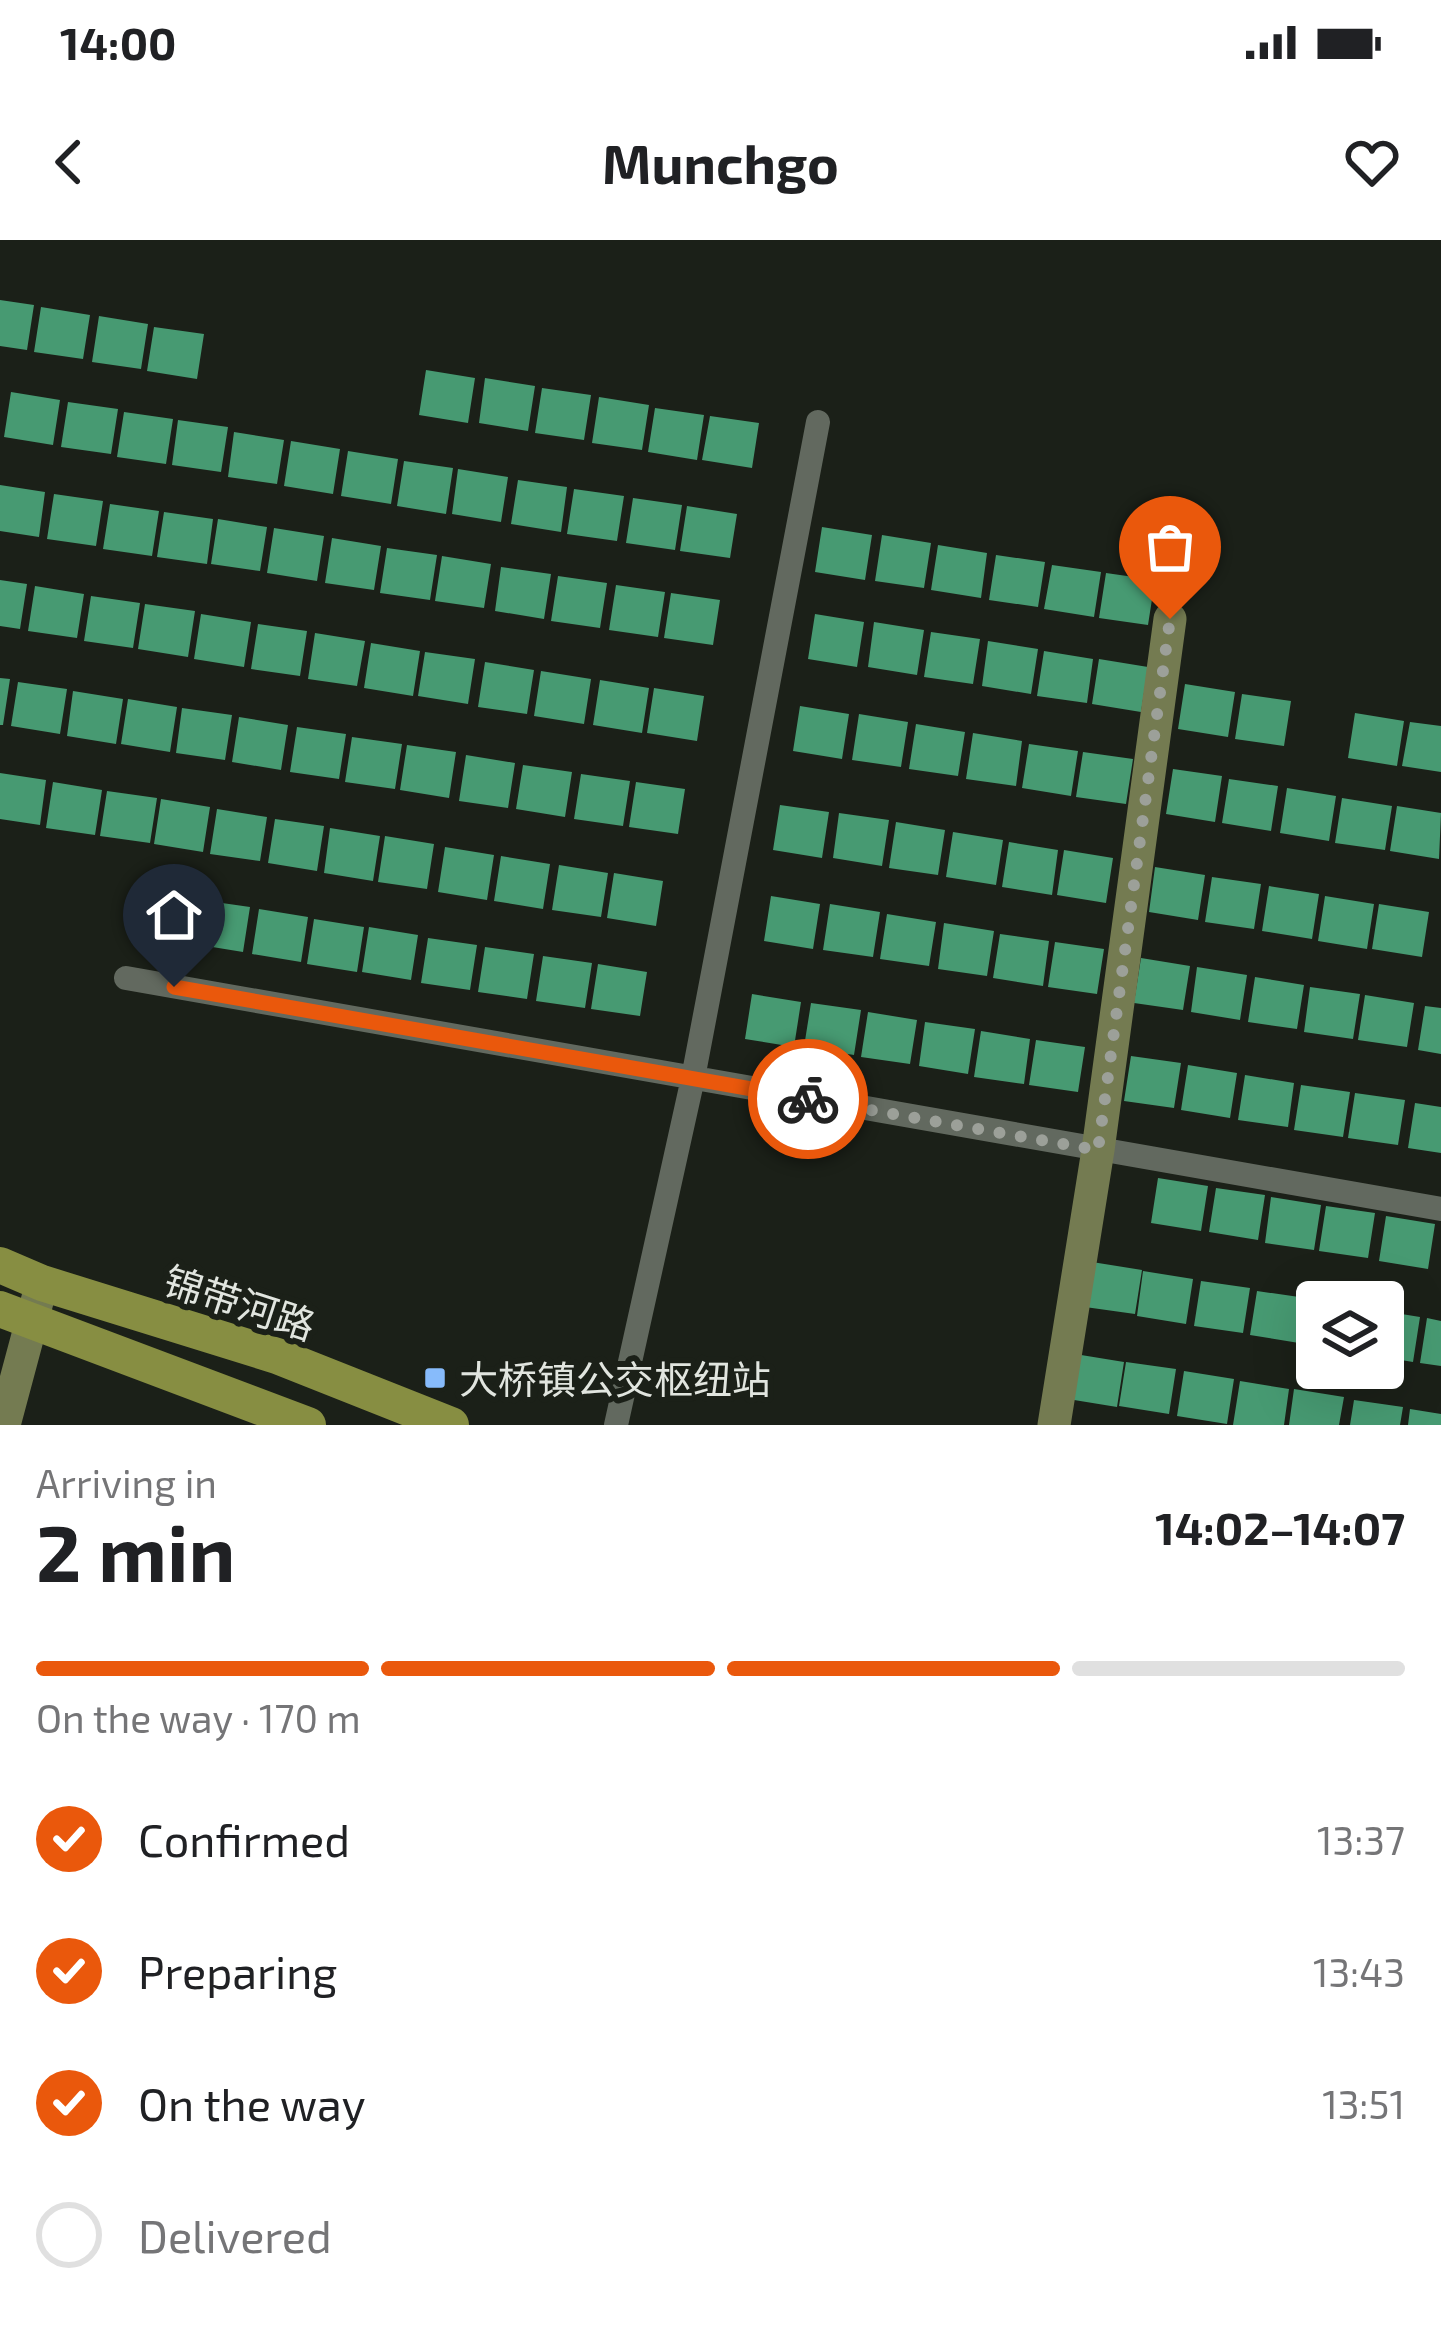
<!DOCTYPE html>
<meta charset="utf-8">
<style>
body{margin:0;font-family:"Exo 2","Noto Sans SC",sans-serif;background:#f6f6f6;color:#202124;height:100vh;display:flex;flex-direction:column;font-size:45px;white-space:nowrap}
*{box-sizing:border-box;margin:0}
p{font-size:39px;color:#757577}
.icon{flex:none;width:66px;height:66px;fill:none;stroke:currentColor;stroke-width:2;stroke-linecap:round;stroke-linejoin:round}
.map{position:relative;height:1185px;overflow:hidden}
.sheet{display:flex;flex-direction:column;background:#fff;flex:1}
.sheet>*{flex:none}
.tools{position:absolute;left:1296px;top:1041px;display:grid;gap:24px}
.tools a{display:grid;place-items:center;width:108px;height:108px;border-radius:12px;background:#fff;box-shadow:0 12px 48px #0002;font-size:60px}
.pin{position:absolute;display:grid;place-items:center;width:102px;height:102px;color:#fff;margin:-123px -51px;border-radius:50% 50% 50% 0;rotate:-45deg;box-shadow:0 0 12px #0007}
.pin .icon{rotate:45deg}
.courier{position:absolute;display:grid;place-items:center;width:120px;height:120px;margin:-60px;border:9px solid #ea580c;border-radius:50%;background:#fff;color:#222;box-shadow:0 3px 15px #0007}
.summary em{font-style:normal;font-weight:700}
.summary div{display:flex;flex-direction:column-reverse}
.summary{display:flex;align-items:center;justify-content:space-between;height:204px;padding:0 36px}
h1{font-size:78px;font-weight:700;line-height:90px}
.bar{display:grid;grid-template-columns:repeat(4,1fr);gap:18px 12px;align-content:center;height:144px;padding:0 36px}
.bar i{height:15px;border-radius:9px;background:#e0e0e0}
.bar .active{background:#ea580c}
.bar p{grid-column:span 4}
ol{padding:0 36px;list-style:none}
li{display:flex;align-items:center;gap:36px;height:132px}
li p{margin-inline-start:auto}
li .icon{padding:12px;border-radius:50%;background:#ea580c;color:#fff;stroke-width:4}
li:last-child{color:#757577}
li i{width:66px;height:66px;border:6px solid #e0e0e0;border-radius:50%}
.status{display:flex;justify-content:space-between;align-items:center;height:84px;padding:0 60px;background:#fff;direction:ltr}
.status svg{height:33px;fill:currentColor}
header{display:flex;justify-content:space-between;align-items:center;height:156px;padding:0 36px;background:#fff;font-size:54px;font-weight:700}
.map>svg:first-child{display:block}
.building{fill:#479a72}
.lines{fill:none;stroke-linecap:round;stroke-linejoin:round}
.street{stroke:#62695f;stroke-width:24}
.secondary{stroke:#747b51;stroke-width:33}
.primary{stroke:#878e42;stroke-width:36}
.done{stroke:#9ca099;stroke-width:12;stroke-dasharray:0 21.6}
.route{stroke:#ea580c;stroke-width:15}
.poi-dot{fill:#87bbfb;stroke:#1b2018;stroke-width:4.5}
.labels{text-anchor:middle;dominant-baseline:central;stroke-width:12;stroke-linejoin:round;paint-order:stroke}
.street-label{font-size:39px;fill:#e1e5df;stroke:#1b2018}
.poi-label{font-size:39px;fill:#e1e5df;stroke:#1b2018;text-anchor:start}
</style>
<div class="status"><b>14:00</b><svg viewBox="0 0 49 12"><path d="M0 12V9h3v3zM5 12V6h3v6zM10 12V3h3v9zM15 12V0h3v12zM26 1h20v11H26zM47 4h2v5h-2z"/></svg></div>
<header><svg class="icon" aria-label="back" viewBox="0 0 24 24"><path d="M15 5l-7 7 7 7"/></svg>Munchgo<svg class="icon" aria-label="heart" viewBox="0 0 24 24"><path d="M12 20l-8-8c-3-5 5-10 8-4 3-6 11-1 8 4z"/></svg></header>
<div class="map">
<svg width="1441" height="1185" viewBox="0 0 1441 1185">
<rect width="100%" height="100%" fill="#1b2018"/>
<path class="building" d="M0,60L34,65L27,110L0,106Z
M41,67L90,75L83,119L34,112Z
M99,76L148,84L141,129L92,122Z
M154,87L204,94L197,139L147,131Z
M426,130L475,138L468,183L419,175Z
M485,138L535,146L528,191L479,183Z
M542,148L591,155L584,200L535,193Z
M11,152L60,160L53,205L4,197Z
M599,157L649,165L642,210L592,203Z
M68,162L118,169L111,214L61,207Z
M655,168L704,175L697,220L648,212Z
M124,172L173,179L166,224L117,217Z
M710,176L759,183L752,228L702,220Z
M178,180L228,187L221,232L172,225Z
M234,192L284,200L277,244L228,237Z
M291,201L340,209L333,254L284,246Z
M348,211L398,219L391,264L341,256Z
M404,221L453,228L446,274L397,266Z
M458,229L508,237L501,282L452,274Z
M518,240L567,247L561,292L511,284Z
M0,245L45,252L39,297L0,291Z
M574,249L624,256L617,301L567,294Z
M54,254L103,261L96,306L47,299Z
M633,258L682,265L675,310L626,303Z
M110,264L159,271L152,316L103,309Z
M687,266L737,274L730,318L680,311Z
M164,272L213,279L207,324L157,317Z
M218,279L267,287L260,331L211,324Z
M822,287L872,295L865,340L815,332Z
M274,288L324,296L317,341L267,333Z
M882,295L931,303L924,348L875,341Z
M332,298L381,306L374,350L325,343Z
M938,305L987,313L981,358L931,350Z
M387,308L437,315L430,360L380,353Z
M996,315L1045,322L1038,367L989,360Z
M442,316L491,324L484,368L435,361Z
M1052,325L1101,332L1094,377L1044,369Z
M501,327L551,334L544,379L495,371Z
M1106,333L1155,340L1148,385L1099,378Z
M558,336L607,343L600,388L551,381Z
M0,340L27,344L20,389L0,386Z
M616,345L665,352L658,397L609,390Z
M35,346L84,354L77,398L28,391Z
M671,353L720,360L713,405L664,398Z
M91,356L140,363L133,408L84,401Z
M145,364L195,371L188,417L138,409Z
M201,374L251,382L244,427L194,419Z
M815,374L864,382L857,427L808,419Z
M874,382L924,390L917,435L868,427Z
M258,384L307,391L300,436L251,429Z
M931,392L980,399L973,444L924,437Z
M315,393L365,401L357,446L308,439Z
M988,401L1038,409L1031,454L982,446Z
M371,403L420,411L413,456L364,448Z
M1044,411L1093,419L1087,463L1037,456Z
M425,412L475,419L468,464L418,456Z
M1099,419L1148,427L1141,472L1092,464Z
M485,422L534,430L527,474L478,467Z
M541,431L591,439L584,484L534,476Z
M0,438L10,439L3,485H0Z
M600,440L649,448L642,493L593,485Z
M18,442L67,449L60,494L11,486Z
M1185,444L1235,452L1228,497L1178,489Z
M654,448L704,456L697,501L647,493Z
M73,451L123,459L116,504L67,496Z
M1242,454L1291,461L1284,506L1235,499Z
M128,459L177,467L170,512L121,504Z
M800,466L849,474L842,519L793,511Z
M182,468L232,475L225,520L176,513Z
M1355,473L1404,481L1397,526L1348,518Z
M859,474L908,482L901,527L852,520Z
M239,477L288,485L281,530L232,522Z
M1410,482L1441,486V532L1402,526Z
M916,484L965,492L958,536L909,529Z
M297,487L346,494L339,539L290,532Z
M973,493L1022,501L1016,546L966,539Z
M352,497L402,504L395,549L345,542Z
M1029,504L1078,511L1071,556L1022,548Z
M407,505L456,512L449,558L400,550Z
M1083,512L1133,519L1126,564L1076,557Z
M466,515L515,523L508,568L459,561Z
M523,525L572,532L565,577L516,569Z
M1173,529L1222,536L1215,582L1166,574Z
M0,533L46,540L40,585L0,579Z
M581,534L630,541L623,586L574,579Z
M1229,539L1278,546L1271,591L1222,583Z
M53,542L102,550L95,595L46,588Z
M636,542L685,549L678,594L629,587Z
M1287,548L1336,556L1329,601L1280,593Z
M107,551L157,558L150,603L100,596Z
M1342,558L1392,566L1385,610L1335,603Z
M161,559L210,567L203,612L154,604Z
M780,565L829,572L822,618L773,610Z
M1397,566L1441,573L1439,619L1390,611Z
M217,569L267,577L260,621L210,614Z
M839,573L889,580L882,626L833,618Z
M275,579L324,586L317,631L268,623Z
M896,582L945,590L938,635L889,628Z
M330,588L380,596L373,641L324,633Z
M953,592L1003,600L996,645L946,637Z
M385,596L434,604L427,649L378,642Z
M1009,602L1058,610L1052,655L1002,647Z
M445,607L494,615L487,660L438,652Z
M1064,610L1113,618L1106,663L1057,655Z
M501,616L550,624L543,669L494,661Z
M559,625L608,633L601,677L552,670Z
M1155,627L1205,635L1198,680L1149,672Z
M614,633L663,641L656,686L607,678Z
M1212,637L1261,644L1254,689L1205,682Z
M1269,646L1319,654L1312,699L1262,691Z
M145,650L194,658L187,703L138,695Z
M771,656L820,664L813,709L764,701Z
M1325,656L1374,664L1367,709L1318,701Z
M201,660L250,667L243,712L194,704Z
M830,664L880,672L873,717L823,710Z
M1379,664L1429,672L1422,717L1372,709Z
M259,669L308,677L301,722L252,714Z
M887,674L936,682L929,726L880,719Z
M314,679L364,687L357,732L307,724Z
M944,683L994,691L987,736L938,729Z
M369,687L418,695L411,740L362,732Z
M1000,694L1049,701L1043,746L993,738Z
M428,698L477,705L470,750L421,743Z
M1055,702L1104,709L1097,754L1048,747Z
M485,707L534,714L527,759L478,752Z
M543,716L592,723L585,768L536,761Z
M1141,718L1190,726L1183,770L1134,763Z
M598,724L647,732L640,776L591,769Z
M1197,727L1247,735L1240,780L1191,772Z
M1255,737L1304,745L1297,789L1248,782Z
M1310,747L1360,754L1353,799L1304,792Z
M752,754L801,762L794,807L745,799Z
M1365,755L1414,763L1407,807L1358,800Z
M811,763L861,770L854,815L804,807Z
M1425,766L1441,768V814L1418,810Z
M868,772L917,780L910,824L861,817Z
M925,782L975,789L968,834L919,826Z
M981,791L1030,799L1024,844L974,837Z
M1036,800L1085,807L1078,852L1029,845Z
M1131,816L1181,823L1174,868L1124,861Z
M1188,825L1237,833L1230,878L1181,870Z
M1245,835L1294,843L1288,887L1238,880Z
M1301,845L1350,852L1343,897L1294,890Z
M1355,853L1405,860L1398,905L1348,898Z
M1415,863L1441,867V913L1408,908Z
M1158,938L1208,946L1201,991L1151,983Z
M1216,948L1265,955L1258,1000L1209,992Z
M1271,957L1321,965L1314,1010L1265,1003Z
M1326,966L1375,973L1368,1018L1319,1011Z
M1386,976L1435,984L1428,1029L1379,1021Z
M1092,1022L1142,1030L1135,1074L1085,1067Z
M1143,1031L1193,1039L1186,1084L1137,1076Z
M1201,1041L1250,1048L1243,1093L1194,1086Z
M1257,1051L1306,1058L1299,1103L1250,1095Z
M1311,1059L1317,1060V1106L1304,1104Z
M1383,1071L1420,1077L1413,1122L1383,1117Z
M1427,1078L1441,1081V1126L1420,1123Z
M1075,1114L1124,1122L1117,1167L1068,1159Z
M1126,1122L1176,1129L1169,1174L1119,1166Z
M1184,1131L1234,1139L1227,1184L1177,1176Z
M1240,1141L1289,1149L1284,1185H1233Z
M1294,1149L1344,1157L1339,1185H1289Z
M1354,1160L1403,1167L1400,1185H1350Z
M1410,1169L1441,1174V1185H1408Z"/>
<g class="lines">
<path class="street" d="M126,738L1441,969
M616,1185L693,838L818,182"/>
<path class="secondary" d="M4,1185L42,1043
M1054,1185L1098,910L1170,379"/>
<path class="primary" d="M0,1025L42,1043L277,1116L451,1185
M0,1069L308,1185"/>
</g>
<g class="lines">
<path class="done" d="M808,859L1098,910L1170,379"/>
<path class="route" d="M174,747L808,859"/>
</g>
<rect class="poi-dot" x="423" y="1126" width="24" height="24" rx="6"/>
<g class="labels">
<g class="street-label">
<text transform="translate(240 1062) rotate(18)">锦带河路</text>
</g>
<g class="poi-label">
<text x="459" y="1138">大桥镇公交枢纽站</text>
</g>
</g>
</svg>
<div class="tools">
<a><svg class="icon" aria-label="layers" viewBox="0 0 24 24"><path d="M12 4l9 5-9 5-9-5zM3 14l9 5 9-5"/></svg></a>
</div>
<div class="pin" style="left:1170px;top:379px;background:#ea580c"><svg class="icon" aria-label="bag" viewBox="0 0 24 24"><path d="M5 8h14l-1 12H6zM9 8a3 3 0 0 1 6 0"/></svg></div>
<div class="pin" style="left:174px;top:747px;background:#1f2937"><svg class="icon" aria-label="home" viewBox="0 0 24 24"><path d="M3 11l9-7 9 7M6 9v11h12V9"/></svg></div>
<div class="courier" style="left:808px;top:859px"><svg class="icon" aria-label="bike" viewBox="0 0 24 24"><circle cx="6" cy="16" r="4"/><circle cx="18" cy="16" r="4"/><path d="M6 16l4-8h5l3 8M10 8l3 8H6M13 5h3"/></svg></div>
</div>
<section class="sheet">
<div class="summary"><div><h1>2 min</h1><p>Arriving in</p></div><em>14:02–14:07</em></div>
<div class="bar"><i class="active"></i><i class="active"></i><i class="active"></i><i></i><p>On the way · 170 m</p></div>
<ol>
<li><svg class="icon" aria-label="check" viewBox="0 0 24 24"><path d="M5 12l5 5 9-10"/></svg>Confirmed<p>13:37</p></li>
<li><svg class="icon" aria-label="check" viewBox="0 0 24 24"><path d="M5 12l5 5 9-10"/></svg>Preparing<p>13:43</p></li>
<li><svg class="icon" aria-label="check" viewBox="0 0 24 24"><path d="M5 12l5 5 9-10"/></svg>On the way<p>13:51</p></li>
<li><i></i>Delivered</li>
</ol>
</section>
